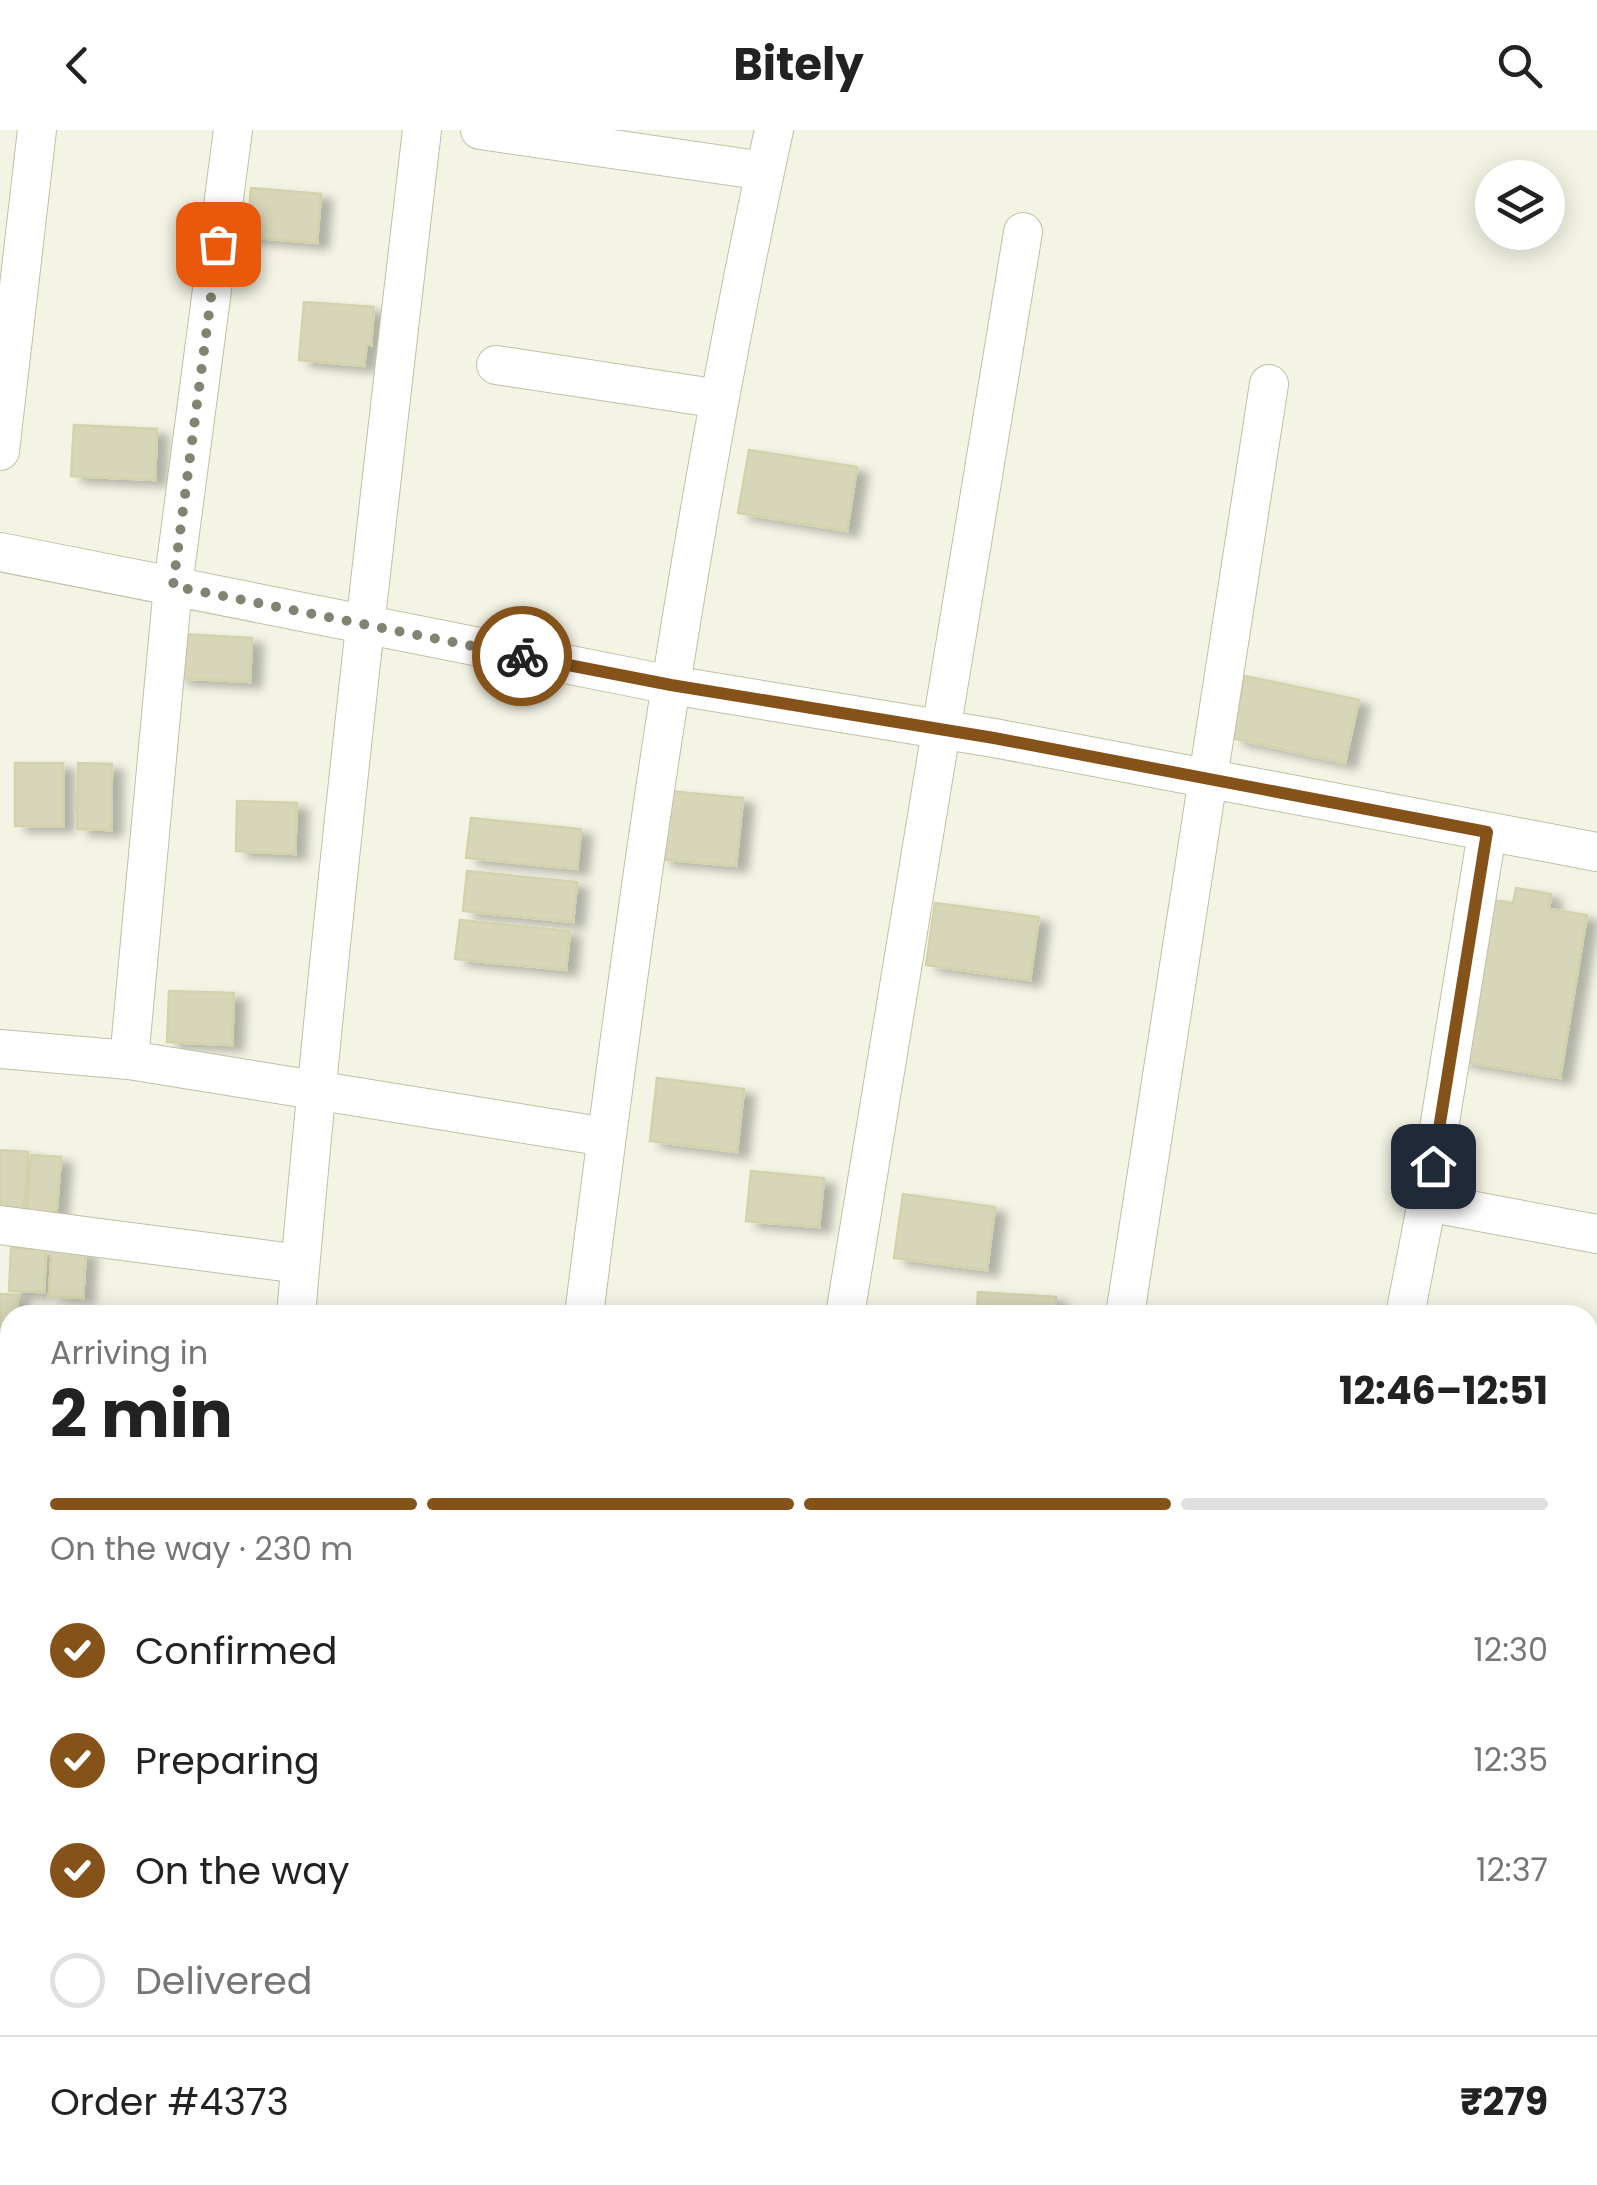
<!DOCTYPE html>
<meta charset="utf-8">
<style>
body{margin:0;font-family:Poppins,sans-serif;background:#f6f6f6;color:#222;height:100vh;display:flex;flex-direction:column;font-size:38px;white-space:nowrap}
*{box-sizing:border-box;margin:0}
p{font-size:32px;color:#767676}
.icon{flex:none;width:55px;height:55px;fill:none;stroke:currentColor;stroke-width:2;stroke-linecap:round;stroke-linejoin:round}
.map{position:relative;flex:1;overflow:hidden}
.side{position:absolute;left:0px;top:1175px;width:1598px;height:880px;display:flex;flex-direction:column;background:#fff;border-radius:30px 30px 0 0;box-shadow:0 5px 25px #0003}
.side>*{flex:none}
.buttons{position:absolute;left:1475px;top:30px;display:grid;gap:20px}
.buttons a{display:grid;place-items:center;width:90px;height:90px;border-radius:50%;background:#fff;box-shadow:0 5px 25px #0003;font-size:50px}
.pin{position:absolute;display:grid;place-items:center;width:85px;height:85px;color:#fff;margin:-42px;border-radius:20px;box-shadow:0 5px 15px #0006}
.courier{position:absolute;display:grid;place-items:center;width:100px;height:100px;margin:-50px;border:8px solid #85521a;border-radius:50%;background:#fff;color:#222;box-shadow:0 2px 12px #0007}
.head em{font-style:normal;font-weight:700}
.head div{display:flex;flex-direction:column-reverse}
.head{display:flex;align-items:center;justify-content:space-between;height:170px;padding:0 50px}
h1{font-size:65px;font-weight:700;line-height:75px}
.bar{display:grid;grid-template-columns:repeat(4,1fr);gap:15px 10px;align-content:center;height:120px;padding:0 50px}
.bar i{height:12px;border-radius:8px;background:#e0e0e0}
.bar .current{background:#85521a}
.bar p{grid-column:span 4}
.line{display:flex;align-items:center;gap:25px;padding:0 50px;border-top:2px solid #e0e0e0}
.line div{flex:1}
ol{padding:0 50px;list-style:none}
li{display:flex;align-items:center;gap:30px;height:110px}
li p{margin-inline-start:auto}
li .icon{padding:10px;border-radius:50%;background:#85521a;color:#fff;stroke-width:4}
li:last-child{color:#767676}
li i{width:55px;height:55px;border:5px solid #e0e0e0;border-radius:50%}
header{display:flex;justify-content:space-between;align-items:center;height:130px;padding:0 50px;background:#fff;font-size:45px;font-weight:700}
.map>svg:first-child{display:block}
.building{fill:#d7d6b8;stroke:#d3d2aa;stroke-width:2.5;filter:url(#shadow)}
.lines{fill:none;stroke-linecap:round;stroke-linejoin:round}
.minor-casing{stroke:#c0c0a5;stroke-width:40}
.minor{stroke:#fff;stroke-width:38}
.done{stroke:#838371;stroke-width:10;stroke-dasharray:0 18}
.route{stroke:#85521a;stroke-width:12}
</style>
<header><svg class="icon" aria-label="back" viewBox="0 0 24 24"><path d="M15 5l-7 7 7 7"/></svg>Bitely<svg class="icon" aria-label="search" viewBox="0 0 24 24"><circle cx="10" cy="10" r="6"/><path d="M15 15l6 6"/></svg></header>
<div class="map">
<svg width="1597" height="2055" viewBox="0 0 1597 2055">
<defs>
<filter id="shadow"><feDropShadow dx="11" dy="6" stdDeviation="5" flood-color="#0004"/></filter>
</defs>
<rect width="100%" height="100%" fill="#f3f4e4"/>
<path class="building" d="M251,58L321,64L317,113L247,107Z
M304,172L374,177L371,215L367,214L364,236L299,230Z
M74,295L157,299L155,350L71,346Z
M749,320L857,337L847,401L738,383Z
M180,504L252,508L250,552L177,548Z
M1245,546L1359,570L1345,633L1232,608Z
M15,633H63V696H15Z
M78,633L112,634L111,700L77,699Z
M667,661L743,668L736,736L660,729Z
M237,671L297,673L295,724L236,721Z
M471,688L581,699L577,739L466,728Z
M467,741L577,752L573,792L463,781Z
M1516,758L1551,764L1549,779L1587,785L1560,948L1459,931L1485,769L1513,773Z
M935,773L1039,787L1030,850L926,835Z
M460,790L570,801L566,840L455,829Z
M169,861L234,863L232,915L167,912Z
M657,948L744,959L737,1022L650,1011Z
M0,1020L28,1022L24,1081L0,1079Z
M31,1025L61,1027L56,1089L27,1087Z
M751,1041L824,1048L819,1097L746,1091Z
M903,1064L995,1077L987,1140L894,1128Z
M11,1118L46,1119L44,1162L9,1161Z
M52,1119L86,1121L83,1168L49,1166Z
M978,1162L1056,1167L1054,1185H977Z
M0,1164L18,1165L17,1185H10V1220H0Z
M0,1259L10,1260V1314H0Z
M0,1409H10V1456H0Z
M4,1471H10V1523L1,1522Z
M0,1606H10V1660H0Z
M104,2045H150V2055H104Z"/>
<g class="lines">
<g class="minor-casing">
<path id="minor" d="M480,0L765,41
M496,235L720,269
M0,321L37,0
M0,422L671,555L994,608L1597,722
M0,919L129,930L606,1007
M129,930L173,456L233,0
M1427,1072L1597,1104
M0,1095L300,1134
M296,1185C330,789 376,395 422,0
M584,1185C634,788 688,391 774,0
M845,1185L1023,102
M1125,1185L1269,254
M1405,1185L1427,1072L1487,703
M0,1242L10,1243
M0,1388L10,1389
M0,1539L10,1540
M1588,1803L1597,1804
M0,1807L10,1808
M1588,1929L1597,1930
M0,1971L10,1972
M1087,2045L1095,2055
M217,2055L218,2045"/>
</g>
<use href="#minor" class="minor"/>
</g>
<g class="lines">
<path class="done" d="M218,114L173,456L522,526"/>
<path class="route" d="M522,526L671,555L994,608L1487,702L1433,1036"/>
</g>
</svg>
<div class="buttons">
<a><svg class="icon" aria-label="layers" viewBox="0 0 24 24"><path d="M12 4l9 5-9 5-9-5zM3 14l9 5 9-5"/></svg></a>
</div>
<div class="pin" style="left:218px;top:114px;background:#ea580c"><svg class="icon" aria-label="bag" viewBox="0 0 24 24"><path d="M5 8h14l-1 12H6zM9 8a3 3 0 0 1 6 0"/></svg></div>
<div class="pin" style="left:1433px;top:1036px;background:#1f2937"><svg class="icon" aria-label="home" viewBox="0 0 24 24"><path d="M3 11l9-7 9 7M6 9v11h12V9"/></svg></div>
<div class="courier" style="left:522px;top:526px"><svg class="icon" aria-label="bike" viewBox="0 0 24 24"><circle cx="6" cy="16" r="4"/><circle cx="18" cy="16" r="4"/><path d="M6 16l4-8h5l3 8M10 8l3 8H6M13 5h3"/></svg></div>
<section class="side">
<div class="head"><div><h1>2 min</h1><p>Arriving in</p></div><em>12:46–12:51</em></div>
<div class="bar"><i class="current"></i><i class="current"></i><i class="current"></i><i></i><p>On the way · 230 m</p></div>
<ol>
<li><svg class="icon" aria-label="check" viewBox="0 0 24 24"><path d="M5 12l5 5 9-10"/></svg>Confirmed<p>12:30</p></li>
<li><svg class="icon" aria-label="check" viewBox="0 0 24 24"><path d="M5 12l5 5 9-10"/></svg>Preparing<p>12:35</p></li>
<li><svg class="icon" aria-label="check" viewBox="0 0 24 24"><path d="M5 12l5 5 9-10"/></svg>On the way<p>12:37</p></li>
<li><i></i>Delivered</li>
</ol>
<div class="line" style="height:130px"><div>Order #4373</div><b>₹279</b></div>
</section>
</div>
